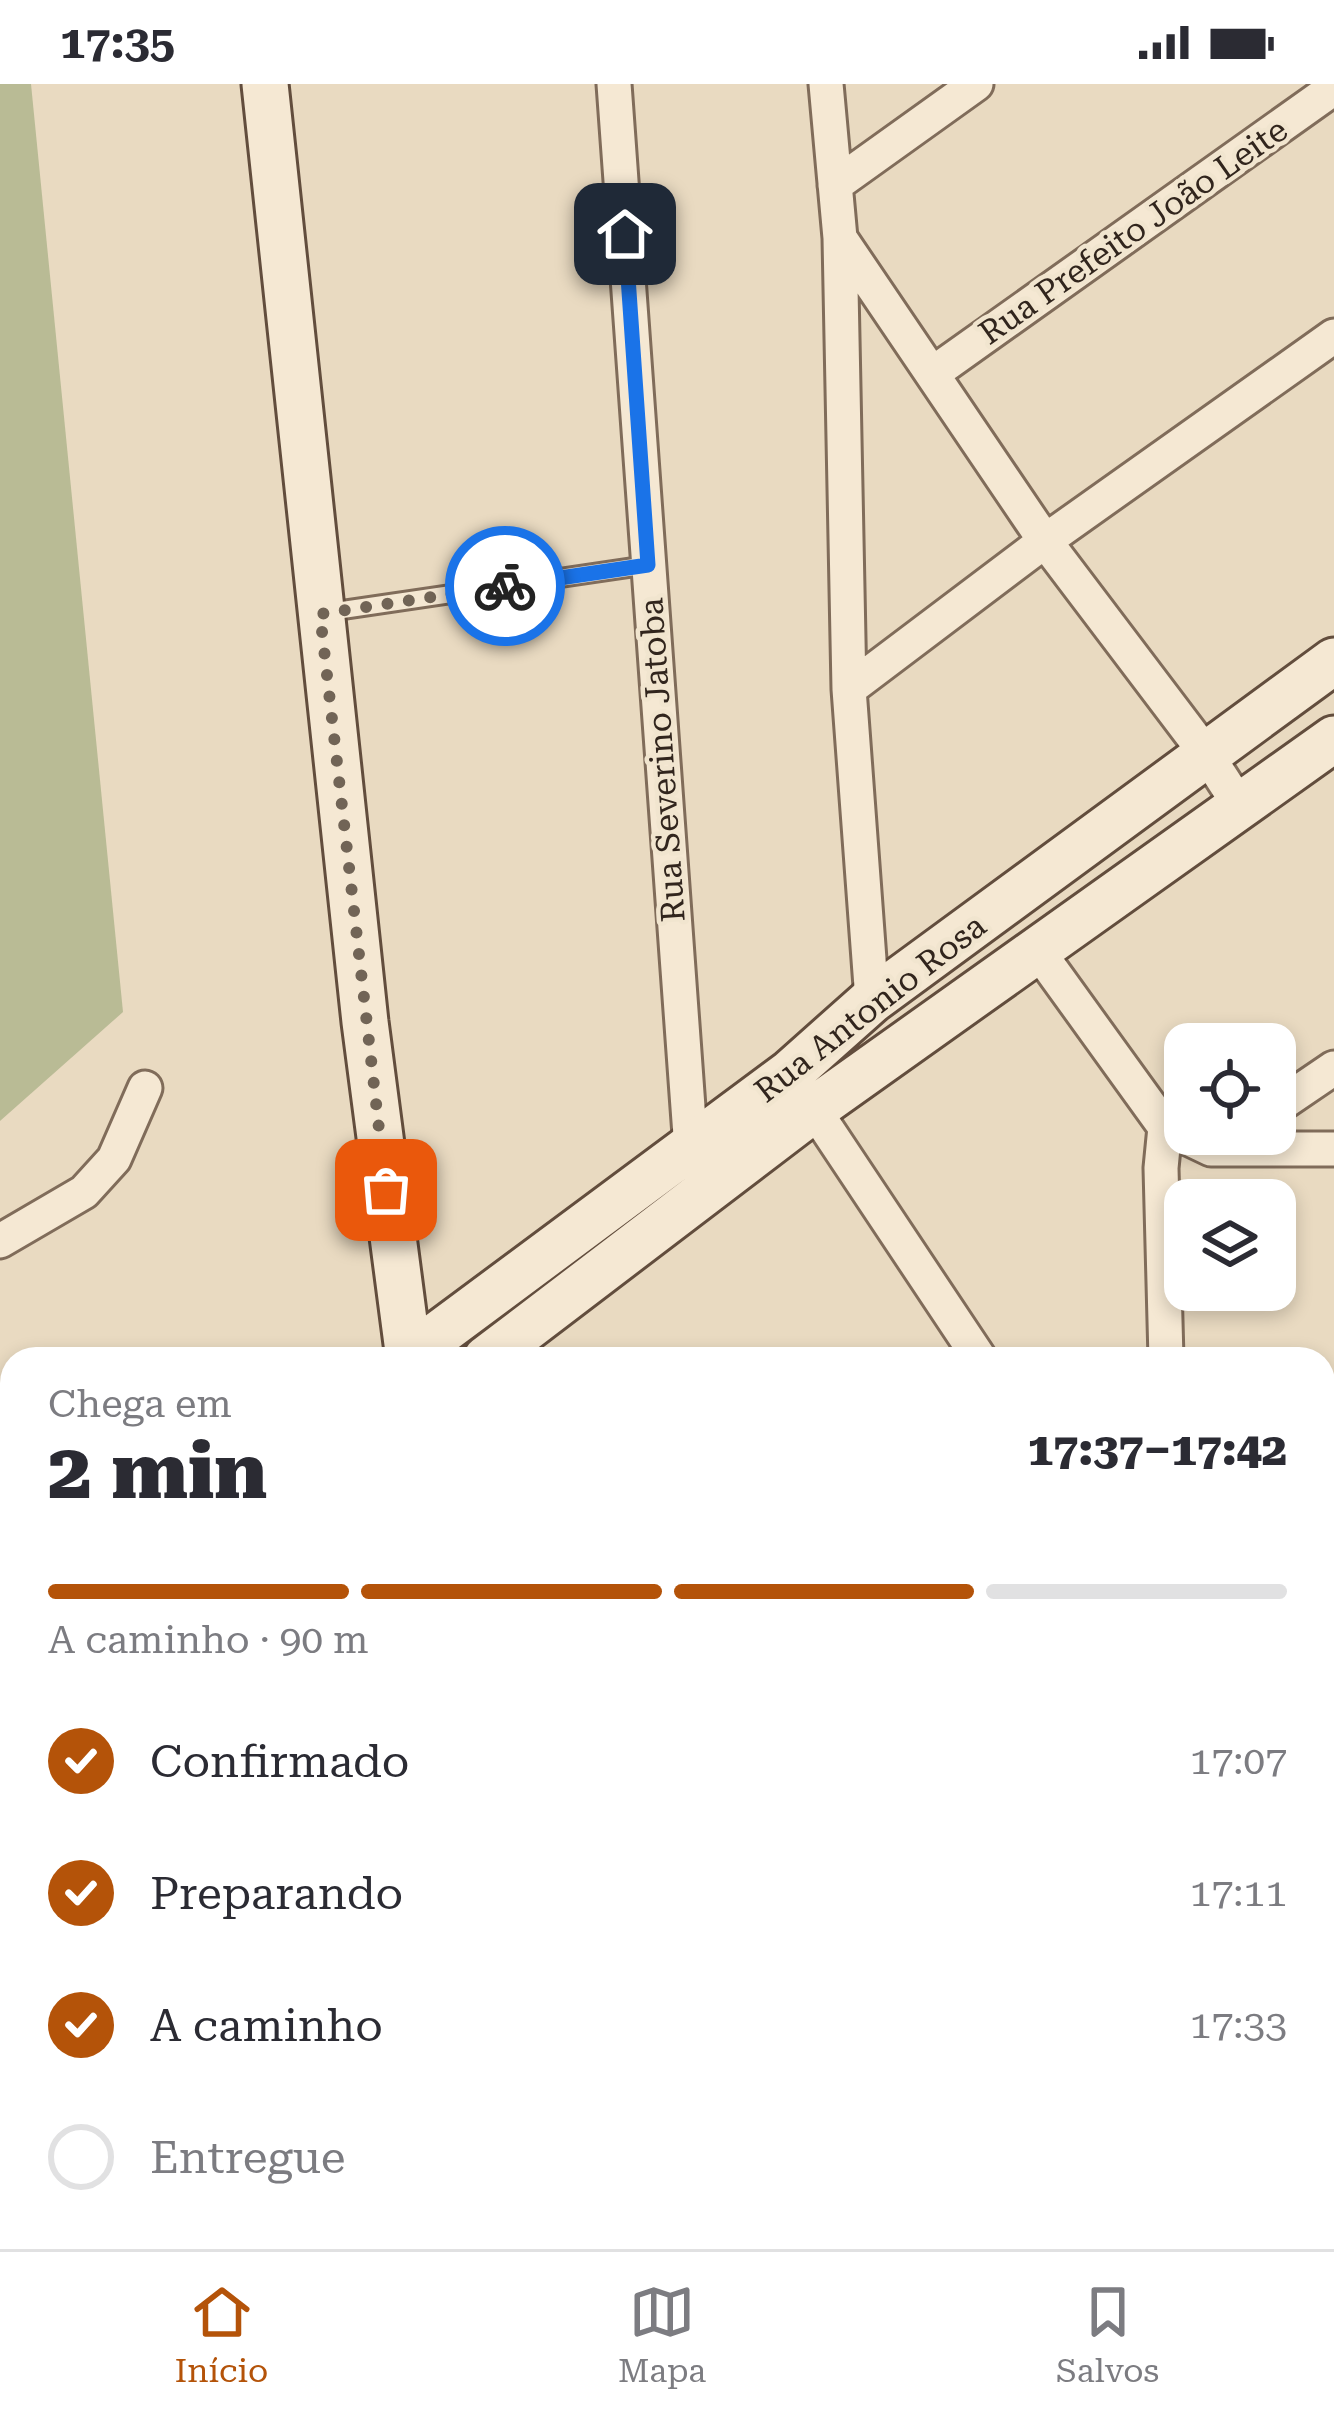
<!DOCTYPE html>
<html lang="pt">
<meta charset="utf-8">
<style>
body{margin:0;font-family:"Roboto Serif",serif;background:#f7f7f7;color:#2b2b33;height:100vh;display:flex;flex-direction:column;font-size:45px;white-space:nowrap}
*{box-sizing:border-box;margin:0}
p{font-size:39px;color:#7c7c81}
.icon{flex:none;width:66px;height:66px;fill:none;stroke:currentColor;stroke-width:2;stroke-linecap:round;stroke-linejoin:round}
.map{position:relative;flex:1;overflow:hidden}
.sheet{position:absolute;left:0px;top:1263px;width:1335px;height:903px;display:flex;flex-direction:column;background:#fff;border-radius:36px 36px 0 0;box-shadow:0 6px 18px #0003}
.sheet>*{flex:none}
.tools{position:absolute;left:1164px;top:939px;display:grid;gap:24px}
.tools a{display:grid;place-items:center;width:132px;height:132px;border-radius:24px;background:#fff;box-shadow:0 6px 18px #0003;font-size:60px}
.pin{position:absolute;display:grid;place-items:center;width:102px;height:102px;color:#fff;margin:-51px;border-radius:24px;box-shadow:0 6px 18px #0006}
.courier{position:absolute;display:grid;place-items:center;width:120px;height:120px;margin:-60px;border:9px solid #1a73e8;border-radius:50%;background:#fff;color:#222;box-shadow:0 3px 15px #0007}
.summary em{font-style:normal;font-weight:800}
.summary div{display:flex;flex-direction:column-reverse}
.summary{display:flex;align-items:center;justify-content:space-between;height:204px;padding:0 48px}
h1{font-size:78px;font-weight:800;line-height:90px}
.bar{display:grid;grid-template-columns:repeat(4,1fr);gap:18px 12px;align-content:center;height:144px;padding:0 48px}
.bar i{height:15px;border-radius:9px;background:#e1e1e2}
.bar .selected{background:#b45309}
.bar p{grid-column:span 4}
ol{padding:0 48px;list-style:none}
li{display:flex;align-items:center;gap:36px;height:132px}
li p{margin-inline-start:auto}
li .icon{padding:12px;border-radius:50%;background:#b45309;color:#fff;stroke-width:4}
li:last-child{color:#7c7c81}
li i{width:66px;height:66px;border:6px solid #e1e1e2;border-radius:50%}
.status{display:flex;justify-content:space-between;align-items:center;height:84px;padding:0 60px;background:#fff;direction:ltr}
.status svg{height:33px;fill:currentColor}
.tabs{display:flex;justify-content:space-around;align-items:center;height:168px;border-top:3px solid #e1e1e2;background:#fff;font-size:33px;color:#7c7c81}
.tabs a{display:grid;justify-items:center;gap:6px}
.tabs .selected{color:#b45309}
.map>svg:first-child{display:block}
.cemetery{fill:#b9bb95}
.lines{fill:none;stroke-linecap:round;stroke-linejoin:round}
.lane-casing{stroke:#806c5a;stroke-width:22}
.street-casing{stroke:#806c5a;stroke-width:39}
.secondary-casing{stroke:#624d3d;stroke-width:51}
.lane{stroke:#f5e8d3;stroke-width:16}
.street{stroke:#f5e8d3;stroke-width:33}
.secondary{stroke:#f5e8d3;stroke-width:45}
.done{stroke:#716456;stroke-width:12;stroke-dasharray:0 21.6}
.route{stroke:#1a73e8;stroke-width:15}
.labels{text-anchor:middle;dominant-baseline:central;stroke-width:9;stroke-linejoin:round;paint-order:stroke}
.street-label{font-size:33px;fill:#31251d;stroke:#f1e5cf}
</style>
<div class="status"><b>17:35</b><svg viewBox="0 0 49 12"><path d="M0 12V9h3v3zM5 12V6h3v6zM10 12V3h3v9zM15 12V0h3v12zM26 1h20v11H26zM47 4h2v5h-2z"/></svg></div>
<div class="map">
<svg width="1334" height="2165" viewBox="0 0 1334 2165">
<rect width="100%" height="100%" fill="#e9dac1"/>
<path class="cemetery" d="M0,0H31L123,928L0,1037Z"/>
<g class="lines">
<g class="lane-casing">
<path id="lane" d="M322,529L648,481"/>
</g>
<g class="street-casing">
<path id="street" d="M614,0L691,1065
M826,0L840,154L849,605
M835,101L976,0
M840,154L1045,457L1207,671L1240,722
M932,290L1334,4
M1038,867L1165,1043L1211,1065H1334
M872,916L849,605L1045,457L1334,252
M801,1006L980,1275
M1275,1024L1334,984
M1165,1043L1161,1084L1166,1275
M0,1157L84,1108L114,1075L145,1004
M1323,1325L1334,1324
M1323,1595L1334,1594
M0,1907L12,1892
M516,2154L517,2165
M573,2154L574,2165
M661,2154L681,2165
M835,2154V2165
M993,2154L994,2165
M1206,2154L1207,2165"/>
</g>
<g class="secondary-casing">
<path id="secondary" d="M265,0L365,938L409,1275
M405,1275L790,989L872,916L1334,577
M486,1275L814,1025L1334,655
M0,1508L12,1498
M0,1619L12,1608"/>
</g>
<use href="#lane" class="lane"/>
<use href="#street" class="street"/>
<use href="#secondary" class="secondary"/>
</g>
<g class="lines">
<path class="done" d="M386,1106L320,530L505,502"/>
<path class="route" d="M505,502L648,481L625,150"/>
</g>
<g class="labels">
<g class="street-label">
<text transform="translate(1133 147) rotate(-35)">Rua Prefeito João Leite</text>
<text transform="translate(662 676) rotate(-94)">Rua Severino Jatoba</text>
<text transform="translate(870 924) rotate(-38)">Rua Antonio Rosa</text>
</g>
</g>
</svg>
<div class="tools">
<a><svg class="icon" aria-label="locate" viewBox="0 0 24 24"><circle cx="12" cy="12" r="6"/><path d="M12 2v4M12 18v4M2 12h4M18 12h4"/></svg></a>
<a><svg class="icon" aria-label="layers" viewBox="0 0 24 24"><path d="M12 4l9 5-9 5-9-5zM3 14l9 5 9-5"/></svg></a>
</div>
<div class="pin" style="left:386px;top:1106px;background:#ea580c"><svg class="icon" aria-label="bag" viewBox="0 0 24 24"><path d="M5 8h14l-1 12H6zM9 8a3 3 0 0 1 6 0"/></svg></div>
<div class="pin" style="left:625px;top:150px;background:#1f2937"><svg class="icon" aria-label="home" viewBox="0 0 24 24"><path d="M3 11l9-7 9 7M6 9v11h12V9"/></svg></div>
<div class="courier" style="left:505px;top:502px"><svg class="icon" aria-label="bike" viewBox="0 0 24 24"><circle cx="6" cy="16" r="4"/><circle cx="18" cy="16" r="4"/><path d="M6 16l4-8h5l3 8M10 8l3 8H6M13 5h3"/></svg></div>
<section class="sheet">
<div class="summary"><div><h1>2 min</h1><p>Chega em</p></div><em>17:37–17:42</em></div>
<div class="bar"><i class="selected"></i><i class="selected"></i><i class="selected"></i><i></i><p>A caminho · 90 m</p></div>
<ol>
<li><svg class="icon" aria-label="check" viewBox="0 0 24 24"><path d="M5 12l5 5 9-10"/></svg>Confirmado<p>17:07</p></li>
<li><svg class="icon" aria-label="check" viewBox="0 0 24 24"><path d="M5 12l5 5 9-10"/></svg>Preparando<p>17:11</p></li>
<li><svg class="icon" aria-label="check" viewBox="0 0 24 24"><path d="M5 12l5 5 9-10"/></svg>A caminho<p>17:33</p></li>
<li><i></i>Entregue</li>
</ol>
</section>
</div>
<nav class="tabs">
<a class="selected"><svg class="icon" aria-label="home" viewBox="0 0 24 24"><path d="M3 11l9-7 9 7M6 9v11h12V9"/></svg>Início</a>
<a><svg class="icon" aria-label="map" viewBox="0 0 24 24"><path d="M3 6l6-2 6 2 6-2v14l-6 2-6-2-6 2zM9 4v14M15 6v14"/></svg>Mapa</a>
<a><svg class="icon" aria-label="saved" viewBox="0 0 24 24"><path d="M7 4h10v16l-5-4-5 4z"/></svg>Salvos</a>
</nav>
